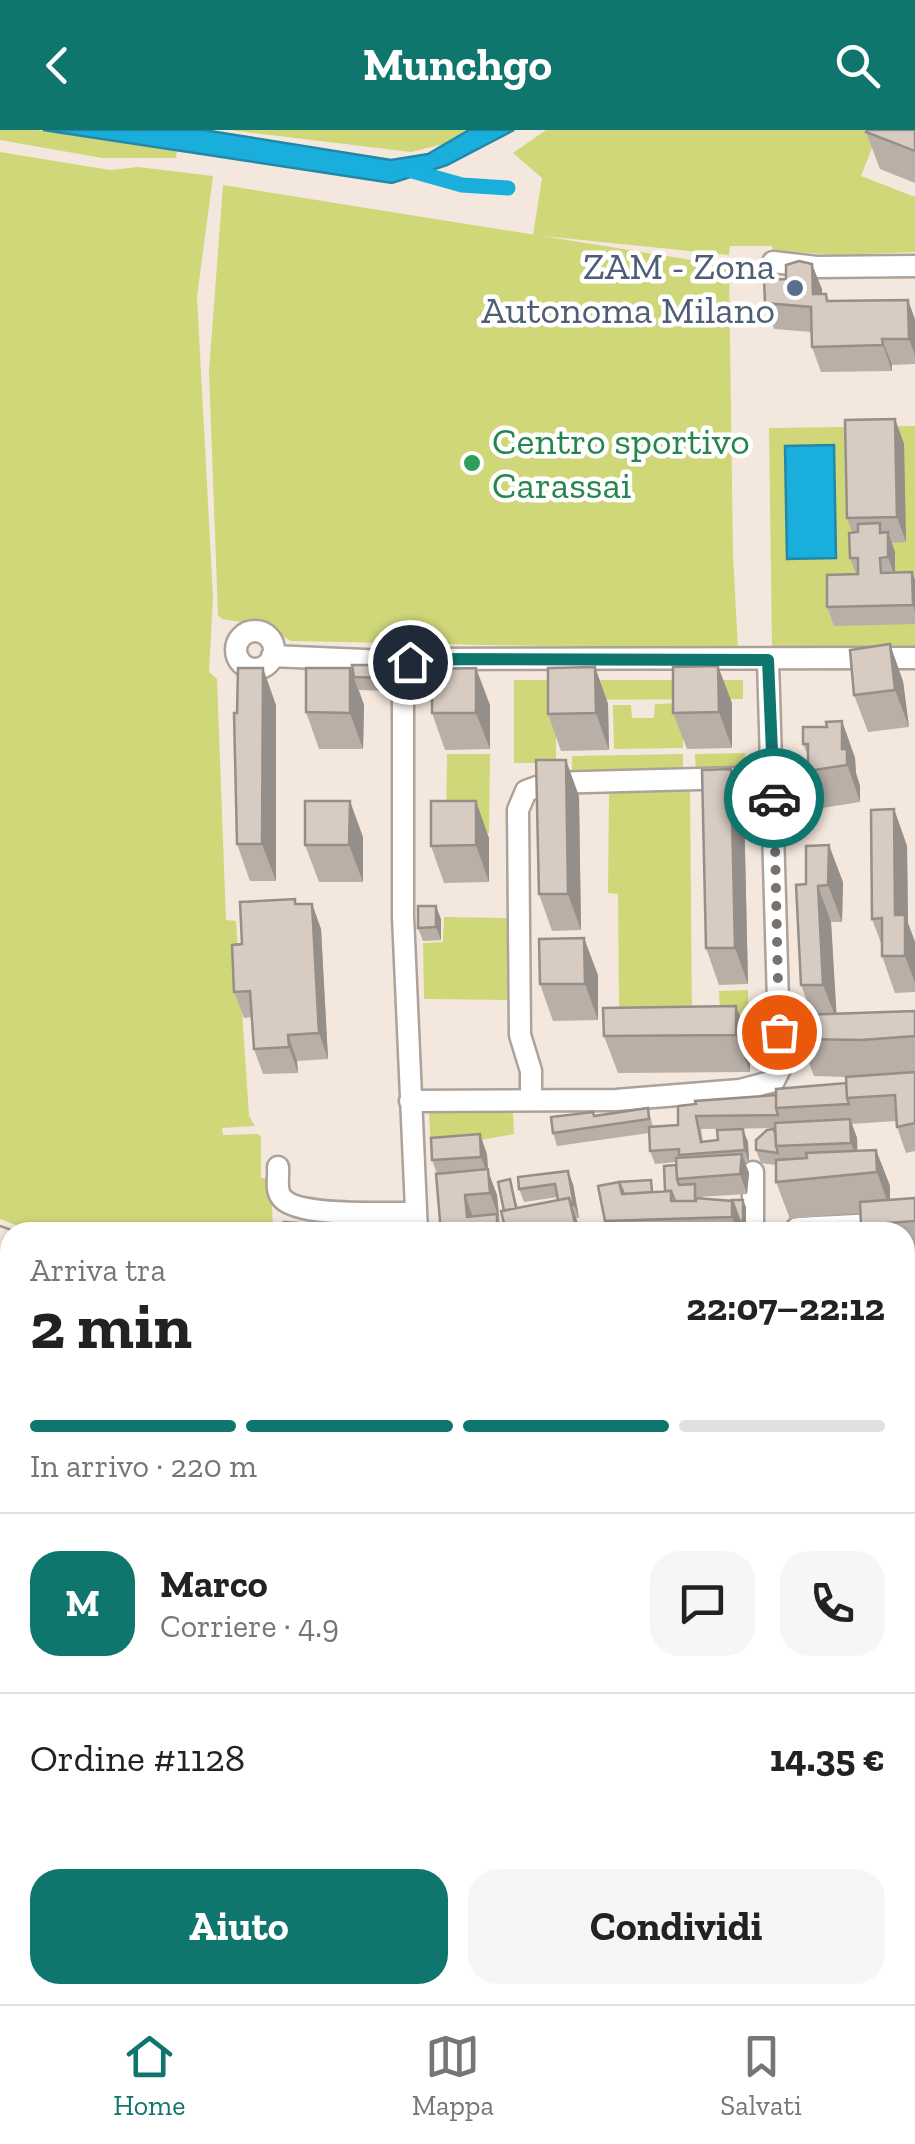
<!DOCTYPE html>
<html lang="it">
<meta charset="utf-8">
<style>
body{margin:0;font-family:"Zilla Slab",serif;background:#f6f6f6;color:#222;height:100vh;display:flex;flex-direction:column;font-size:38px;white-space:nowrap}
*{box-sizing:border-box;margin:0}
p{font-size:32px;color:#767676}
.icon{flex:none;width:55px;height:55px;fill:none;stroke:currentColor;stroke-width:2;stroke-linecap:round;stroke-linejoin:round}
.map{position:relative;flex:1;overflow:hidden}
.panel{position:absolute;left:0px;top:1092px;width:915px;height:782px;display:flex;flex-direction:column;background:#fff;border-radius:30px 30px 0 0;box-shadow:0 2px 8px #0004}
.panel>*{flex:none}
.pin{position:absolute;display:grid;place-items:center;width:85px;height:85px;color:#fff;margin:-42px;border:5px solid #fff;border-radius:50%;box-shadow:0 2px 10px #0007}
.courier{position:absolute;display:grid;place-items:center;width:100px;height:100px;margin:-50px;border:8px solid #0f766e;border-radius:50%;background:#fff;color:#222;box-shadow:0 2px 12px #0007}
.overview em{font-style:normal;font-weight:700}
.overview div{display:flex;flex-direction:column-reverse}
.overview{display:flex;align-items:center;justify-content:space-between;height:170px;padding:0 30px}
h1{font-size:65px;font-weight:700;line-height:75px}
.bar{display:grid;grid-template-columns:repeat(4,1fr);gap:15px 10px;align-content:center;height:120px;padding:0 30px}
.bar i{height:12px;border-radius:8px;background:#e0e0e0}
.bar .selected{background:#0f766e}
.bar p{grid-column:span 4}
.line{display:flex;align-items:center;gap:25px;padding:0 30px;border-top:2px solid #e0e0e0}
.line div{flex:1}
.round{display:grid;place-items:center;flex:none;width:105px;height:105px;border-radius:30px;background:#f6f6f6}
.button{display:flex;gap:20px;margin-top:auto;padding:20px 30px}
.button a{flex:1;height:115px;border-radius:30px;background:#0f766e;color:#fff;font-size:40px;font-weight:700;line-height:115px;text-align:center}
.button a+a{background:#f6f6f6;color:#222}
header{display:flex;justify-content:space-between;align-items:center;height:130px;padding:0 30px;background:#0f766e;color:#fff;font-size:45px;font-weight:700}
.dock{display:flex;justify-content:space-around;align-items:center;height:140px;border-top:2px solid #e0e0e0;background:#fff;font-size:28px;color:#767676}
.dock a{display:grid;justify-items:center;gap:5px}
.dock .selected{color:#0f766e}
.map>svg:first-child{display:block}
.green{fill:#d0d779}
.water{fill:#19aedc;stroke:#2288a8;stroke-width:2.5}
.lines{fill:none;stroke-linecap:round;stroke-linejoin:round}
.stream{stroke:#2288a8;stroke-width:5}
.canal{stroke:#19aedc;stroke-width:15}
.minor-casing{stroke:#ada299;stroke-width:25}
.major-casing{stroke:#ada299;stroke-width:30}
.minor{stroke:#fff;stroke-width:20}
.major{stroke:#fff;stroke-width:25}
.tram{stroke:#9e958e;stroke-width:2.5}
.wall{fill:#b9afa7}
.shaded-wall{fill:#968e88}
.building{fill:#d7cbc2;stroke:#968e88;stroke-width:2.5}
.done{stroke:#78716c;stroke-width:10;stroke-dasharray:0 18}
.route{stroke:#0f766e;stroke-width:12}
.service-dot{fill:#5c6f8a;stroke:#fff;stroke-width:4}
.leisure-dot{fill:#2e9e5b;stroke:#fff;stroke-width:4}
.labels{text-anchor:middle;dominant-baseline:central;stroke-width:9;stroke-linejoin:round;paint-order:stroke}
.service-label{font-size:38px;fill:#4e5e75;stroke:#fff;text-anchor:end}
.leisure-label{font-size:38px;fill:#27864d;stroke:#fff;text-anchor:start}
</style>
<header><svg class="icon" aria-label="back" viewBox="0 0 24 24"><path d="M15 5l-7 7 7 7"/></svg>Munchgo<svg class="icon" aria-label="search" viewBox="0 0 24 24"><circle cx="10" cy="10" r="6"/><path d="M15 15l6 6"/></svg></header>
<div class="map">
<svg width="915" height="1874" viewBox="0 0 915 1874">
<rect width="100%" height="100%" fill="#f4e8de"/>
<path class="green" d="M0,0H38L177,21L176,28H102L0,10Z
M230,0H466L444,14L411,22Z
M546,0H879L861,46L915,67V122L837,125L773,120L772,116H730L729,125L533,105L542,48L513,23Z
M0,22L110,40L138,37L213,46L197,167L213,467L209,542L217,549L226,790L236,791L249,986L255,996L222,998L223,1005L258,1004L261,1007V1048H271L273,1102H34L0,1089Z
M223,55L729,136L733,424L738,520L291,511L265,496L222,489L218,485L209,241Z
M915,296V516L772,518L769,298Z
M514,550H743V569L556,570V633H514Z
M683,573V618L614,619L613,575H631L632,588H654L655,574Z
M745,623L746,645L696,647L695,624Z
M447,624H490L489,703H446Z
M683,624V646L572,649V626Z
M690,660L692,886L613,887V878L619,877L618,764L608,763L609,665L612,661Z
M444,787L512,788L513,870L424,869L423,813L443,812Z
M748,860L749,908H721L719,861Z
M429,983H513L514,1004L431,1019Z
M10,1275V1865H905V1812H915V1874H0V1286Z
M905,1541L915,1553V1615H905Z"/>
<path class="water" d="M43,0H204L391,30L428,24L469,0H514L447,35L392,53Z
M834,315L836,428L787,429L785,316Z"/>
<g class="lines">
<path class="stream" d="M0,1801L10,1805
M159,1865L180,1874"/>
<path class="canal" d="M405,39L462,55L508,58"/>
<g class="minor-casing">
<path id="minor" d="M773,132L817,137L915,136
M236 520a19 19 0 1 1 38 0a19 19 0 1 1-38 0Z
M272,526L410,532L417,529L915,528
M410,532L403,548V786L417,1102
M531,969V941L520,905L518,680L526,661L548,653L773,647
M410,971L616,970L740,960L774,951L780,939L768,530
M278,1037C279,1048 275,1060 282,1068C299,1088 388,1082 416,1083
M797,1098L915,1092
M753,1102V1042
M905,1155H915
M0,1208L10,1212
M905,1278H915
M905,1728H915"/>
</g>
<g class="major-casing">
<path id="major" d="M0,1136L10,1140
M0,1169L10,1173
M905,1214H915
M905,1244H915"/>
</g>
<use href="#minor" class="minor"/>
<use href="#major" class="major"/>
<path class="tram" d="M0,1096L17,1102
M905,1184L915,1185"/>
</g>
<path class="wall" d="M915,0V53L880,39L866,2Z
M812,134L822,164L829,171L915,189V234L892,235V241L821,242L812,217L811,202L774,199L765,173L786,149Z
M895,289L904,314L906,412L891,413L895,422V443L912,442L915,450V494L834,496L827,477L856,444L850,428L852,403L847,388Z
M595,537L608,574L609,620L561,621L548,584Z
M352,543L388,548V561L359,560L364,575L363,619H319L306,582Z
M903,551L909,597L868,602L854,565Z
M732,573V618L687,619L673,583Z
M276,575V751H250L237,714Z
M490,575V619L445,620L432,583Z
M842,591L855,628L856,643L860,656V672L822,678L808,641V626L803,614L827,597Z
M579,666L581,800L552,801L539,764Z
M744,676L748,854L719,855L706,818Z
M894,679L907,716L908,793L915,812V862L895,863L882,826V816L872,789Z
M363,707V752H319L305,715Z
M489,708V752L444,753L431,716Z
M843,752L842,792H831L836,883L915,881V1021L906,1023L897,997L896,991L852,994L857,1008V1021L876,1020L890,1056V1070L915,1068V1129L905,1130V1102H863L861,1095L860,1082L790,1089L776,1052V1035L761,1033L756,1020L775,1002V998L701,999L703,1012H748L749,1033H745L749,1043L747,1064L699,1067L746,1077V1098H742L744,1102H609L605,1091L655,1062L665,1061L676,1032L655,1034L650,1021L649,1003L557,1016L553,1003L593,982L595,986L648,978L653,997L678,995V976L776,965L846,953L847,947L814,946L800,909L812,884L801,855L796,755Z
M295,769L297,774H312L321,799L328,929L297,931L298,943L263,944L254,919L252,887L244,888L234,862L242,814Z
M441,789V810L423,811L418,798Z
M598,845V890L553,891L540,854Z
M736,876L750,913V942L618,943L604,906Z
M487,1024L488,1041L497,1065L500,1093H504L510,1049L518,1078L558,1070V1067L524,1072L519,1059L518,1047L573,1054L579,1088H576L581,1102H441L437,1044L432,1030Z"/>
<path class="shaded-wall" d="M812,134L822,159L823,189L813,164Z
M908,170L915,189V225L909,209Z
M882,209L892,235V241L883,215Z
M895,289L904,314L906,412L897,387Z
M888,402L895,422V447L888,427Z
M912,442L915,450V481L913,475Z
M890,514L903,551L909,597L895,560Z
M383,535L388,548V561L383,548Z
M718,536L732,573V618L719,582Z
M595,537L608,574L609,620L596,583Z
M263,538L276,575V751L262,714Z
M350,538L364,575L363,619L350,583Z
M476,538L490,575V619L476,583Z
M842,591L855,628L856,643L860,656V672L842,619Z
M566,630L579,666L581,800L568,764Z
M731,639L744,676L748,854L735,818Z
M350,671L363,707V752L349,715Z
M476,671L489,708V752L476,715Z
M894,679L907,716L908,793L915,812V853L905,826L895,785Z
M829,715L843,752L842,792L828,755Z
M818,756L831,792L837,891L823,855Z
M312,774L321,799L328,929L319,903Z
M436,776L441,789V810L436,797Z
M584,808L598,845V890L585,854Z
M736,876L750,913V942L736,905Z
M288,905L297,931L298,943L289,917Z
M850,989L857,1008L858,1032L851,1013Z
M743,999L748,1012L749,1033L745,1020Z
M480,1004L487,1024L488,1041L497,1065L499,1088L490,1063L488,1045L481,1027Z
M876,1020L890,1056V1079L877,1042Z
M742,1024L749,1043L747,1064L740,1044Z
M568,1041L573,1054L579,1088L574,1075Z
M465,1065L474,1090L467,1087Z
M569,1068L581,1102H578L575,1093Z
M743,1070L746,1077V1098L743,1092Z
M732,1071L744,1102H738L732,1087Z"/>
<path class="building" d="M867,0H915V21L866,2Z
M799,131L812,134L813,164H826L827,171L908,170L909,209H882L883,215L812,217L811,177L765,173L764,150L786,149V135Z
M895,289L897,387L847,388L845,290Z
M880,393V403L888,402V427L880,428L881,443L912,442L913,475L827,477V445L858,444V428H850L849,403L858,402V394Z
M890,514L895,560L854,565L850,520Z
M352,535H383V548L354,547Z
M718,536L719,582L673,583V537Z
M595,537L596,583L548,584V538Z
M238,538H263L262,714H237L234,583H237Z
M306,538H350V583L306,582Z
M476,538V583H432V539Z
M842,591V619H847V635L808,641V614H803V597H827L826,592Z
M536,630H566L568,764H539Z
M731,639L735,818H706L702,640Z
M305,671H350L349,715H305Z
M431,671H476V715L431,716Z
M894,679L895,785H905V826H882V788L872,789L871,680Z
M829,715L828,755L818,756L823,855H801L796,755L806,754V716Z
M295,769V774H312L319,903L288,905L289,917L254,919L250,861L234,862L232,815L242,814L240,772Z
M418,776H436V797L418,798Z
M584,808L585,854H540L539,809Z
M736,876V905L604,906L603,878Z
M915,881V906L862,910L800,909V885Z
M915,942V993L897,997L895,965L847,968L846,947Z
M846,953L847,968L849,974L776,978V959Z
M776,965V978L778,985L696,986L701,1012L718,1010L717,1000L743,999L745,1020L679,1025V1019L650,1021L649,997L678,995V976L696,974L695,971Z
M648,978L649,989L553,1003L551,987L593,982L594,986Z
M850,989L851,1013L776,1016L775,993Z
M773,999L775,1002L776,1016L778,1023L756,1020V1010L767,1000Z
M480,1004L481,1027L432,1030L431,1008Z
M876,1020L877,1042L776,1052V1030L807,1028L806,1023Z
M742,1024L740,1044L677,1049L676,1028Z
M676,1035L677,1049L679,1055L695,1054V1071H675L671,1061H665L664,1036Z
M488,1039L490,1063L465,1065L467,1087L497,1084V1094L504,1093L506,1102H441L436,1044Z
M568,1041L574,1075H572L569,1068L558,1070L555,1054L519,1059L518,1047Z
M510,1049L516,1078L504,1081L498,1052Z
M651,1050L652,1062L624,1064L619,1052Z
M619,1052L622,1064L671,1061V1071H696V1068L732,1071V1087L605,1091L598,1056Z
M569,1068L575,1093L530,1102H506L501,1081Z
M915,1068V1091L861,1095L860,1072Z
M732,1070H743V1092H740Z
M284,1092L312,1094V1102H283Z
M275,1098H283V1102H275Z"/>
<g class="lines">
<path class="done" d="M774,668L779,902"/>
<path class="route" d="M410,532L417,529L768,530L774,668"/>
</g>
<circle class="service-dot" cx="795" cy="158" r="10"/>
<circle class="leisure-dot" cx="472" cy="333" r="10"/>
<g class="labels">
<g class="service-label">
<text x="775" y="136">ZAM - Zona<tspan x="775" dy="44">Autonoma Milano</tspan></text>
</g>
<g class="leisure-label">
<text x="492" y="311">Centro sportivo<tspan x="492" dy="44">Carassai</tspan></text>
</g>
</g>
</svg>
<div class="pin" style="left:779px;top:902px;background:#ea580c"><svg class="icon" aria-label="bag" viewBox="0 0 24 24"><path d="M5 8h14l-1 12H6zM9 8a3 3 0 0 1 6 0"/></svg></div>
<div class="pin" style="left:410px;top:532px;background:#1f2937"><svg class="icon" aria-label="home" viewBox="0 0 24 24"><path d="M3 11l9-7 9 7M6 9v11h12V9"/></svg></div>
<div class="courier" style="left:774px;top:668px"><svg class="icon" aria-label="car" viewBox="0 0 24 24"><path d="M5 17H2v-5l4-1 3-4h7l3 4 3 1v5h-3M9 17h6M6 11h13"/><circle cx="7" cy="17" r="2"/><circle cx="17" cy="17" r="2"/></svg></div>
<section class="panel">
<div class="overview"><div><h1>2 min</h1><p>Arriva tra</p></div><em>22:07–22:12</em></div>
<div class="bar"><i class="selected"></i><i class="selected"></i><i class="selected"></i><i></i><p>In arrivo · 220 m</p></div>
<div class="line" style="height:180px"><b class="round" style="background:#0f766e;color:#fff">M</b><div><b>Marco</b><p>Corriere · 4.9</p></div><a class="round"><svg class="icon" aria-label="chat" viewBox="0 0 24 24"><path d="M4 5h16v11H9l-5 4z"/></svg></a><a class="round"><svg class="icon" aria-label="phone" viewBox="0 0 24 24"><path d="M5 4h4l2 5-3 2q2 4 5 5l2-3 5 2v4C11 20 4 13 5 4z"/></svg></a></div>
<div class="line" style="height:130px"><div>Ordine #1128</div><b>14.35 €</b></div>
<div class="button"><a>Aiuto</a><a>Condividi</a></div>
</section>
</div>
<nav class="dock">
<a class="selected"><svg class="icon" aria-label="home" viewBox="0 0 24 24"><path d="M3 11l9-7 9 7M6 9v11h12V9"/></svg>Home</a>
<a><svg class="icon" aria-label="map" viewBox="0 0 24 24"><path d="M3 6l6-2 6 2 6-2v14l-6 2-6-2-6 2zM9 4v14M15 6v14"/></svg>Mappa</a>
<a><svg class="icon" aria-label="saved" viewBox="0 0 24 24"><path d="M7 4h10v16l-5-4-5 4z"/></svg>Salvati</a>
</nav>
